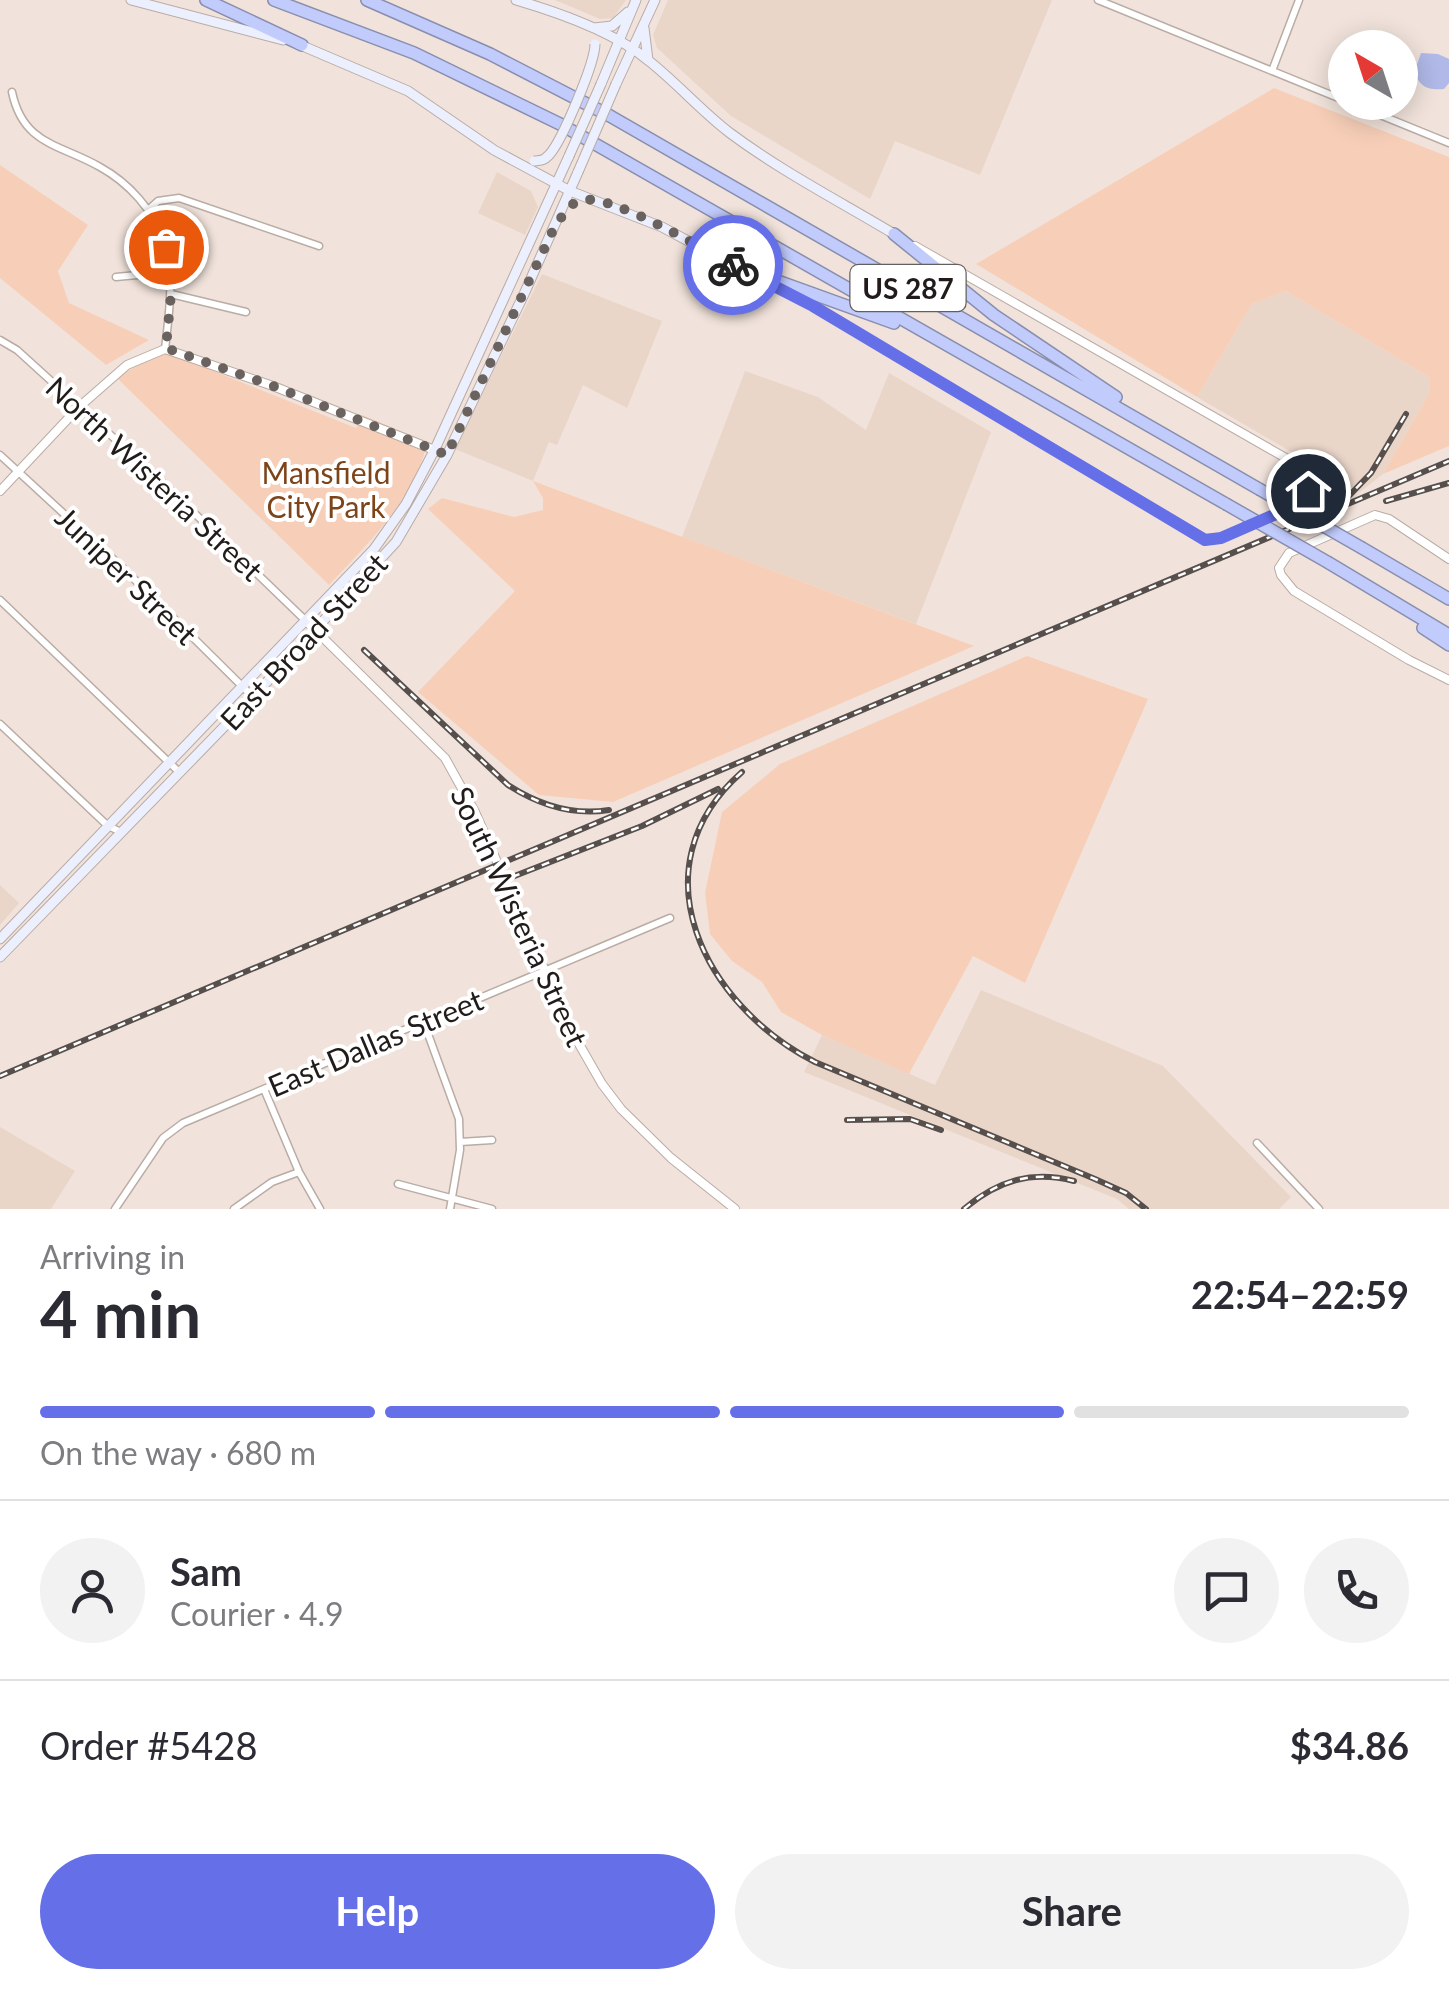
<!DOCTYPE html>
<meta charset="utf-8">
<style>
body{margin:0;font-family:Lato,sans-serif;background:#f2f2f3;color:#2b2b33;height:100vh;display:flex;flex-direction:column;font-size:38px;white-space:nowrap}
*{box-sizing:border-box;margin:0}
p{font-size:32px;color:#7c7c81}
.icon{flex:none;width:55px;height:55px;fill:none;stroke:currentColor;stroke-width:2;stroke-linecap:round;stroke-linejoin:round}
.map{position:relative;height:1209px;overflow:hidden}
.panel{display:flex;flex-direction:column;background:#fff;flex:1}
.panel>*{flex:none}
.needle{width:65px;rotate:321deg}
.buttons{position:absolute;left:1328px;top:30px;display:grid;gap:20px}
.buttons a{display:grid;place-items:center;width:90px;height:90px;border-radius:50%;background:#fff;box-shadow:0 5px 25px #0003;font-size:50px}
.pin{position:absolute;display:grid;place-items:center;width:85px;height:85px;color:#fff;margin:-42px;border:5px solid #fff;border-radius:50%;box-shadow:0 2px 10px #0007}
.courier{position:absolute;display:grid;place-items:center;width:100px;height:100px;margin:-50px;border:8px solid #656fe8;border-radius:50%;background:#fff;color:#222;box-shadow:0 2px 12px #0007}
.overview em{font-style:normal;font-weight:700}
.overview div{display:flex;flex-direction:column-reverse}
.overview{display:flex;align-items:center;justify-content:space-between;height:170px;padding:0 40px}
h1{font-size:65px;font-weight:700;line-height:75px}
.bar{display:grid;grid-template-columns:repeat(4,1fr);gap:15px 10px;align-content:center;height:120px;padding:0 40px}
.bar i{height:12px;border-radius:8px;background:#e1e1e2}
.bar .current{background:#656fe8}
.bar p{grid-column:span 4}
.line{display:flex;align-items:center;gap:25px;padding:0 40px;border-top:2px solid #e1e1e2}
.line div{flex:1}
.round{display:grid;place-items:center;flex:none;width:105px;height:105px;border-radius:52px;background:#f2f2f3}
.action{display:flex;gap:20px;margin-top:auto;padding:20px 40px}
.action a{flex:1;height:115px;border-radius:60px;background:#656fe8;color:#fff;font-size:40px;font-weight:700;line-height:115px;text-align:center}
.action a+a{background:#f2f2f3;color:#2b2b33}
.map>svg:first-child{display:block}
.built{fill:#ead5c9}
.green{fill:#f7cfb8}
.water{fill:#b0b9e7}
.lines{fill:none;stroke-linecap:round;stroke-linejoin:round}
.minor-casing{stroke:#b9aca4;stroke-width:9}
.tertiary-casing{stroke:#b9aca4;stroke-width:10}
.secondary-casing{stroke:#b9aca4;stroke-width:11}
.motorway-casing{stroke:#898ead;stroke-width:14}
.minor{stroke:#fff;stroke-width:6}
.tertiary{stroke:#fff;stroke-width:8}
.secondary{stroke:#eceffe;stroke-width:9}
.motorway{stroke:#c1cbfc;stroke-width:11}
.rail-casing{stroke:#574f4c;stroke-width:6}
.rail{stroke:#fff;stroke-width:2.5;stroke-dasharray:8;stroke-linecap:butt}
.secondary-bridge-casing{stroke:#b9aca4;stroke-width:11;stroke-linecap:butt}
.motorway-bridge-casing{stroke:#898ead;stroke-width:14;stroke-linecap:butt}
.secondary-bridge{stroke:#eceffe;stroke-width:9}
.motorway-bridge{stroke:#c1cbfc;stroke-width:11}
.done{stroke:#6a625e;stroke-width:10;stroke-dasharray:0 18}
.route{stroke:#656fe8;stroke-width:12}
.labels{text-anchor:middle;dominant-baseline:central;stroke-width:8;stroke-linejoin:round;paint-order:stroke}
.shield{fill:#fff;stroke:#64605f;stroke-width:2.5}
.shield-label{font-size:28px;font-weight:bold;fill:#211c1a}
.park-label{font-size:30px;fill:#7d4319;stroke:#fff}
.street-label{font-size:30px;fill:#211c1a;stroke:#fff}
</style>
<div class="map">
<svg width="1449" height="1209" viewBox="0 0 1449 1209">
<rect width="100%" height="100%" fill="#f1e3db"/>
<path class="built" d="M555,0H626L613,18L600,19Z
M668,0H1052L980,175L895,141L870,199L731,116L657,48L653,35Z
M497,172L531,191L538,207L525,235L478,213Z
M542,274L662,321L627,408L583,385L557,445L549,442L533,481L455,449Z
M1286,291L1429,377L1430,392L1383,474L1360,492L1197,397L1252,304Z
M745,371L818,397L866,430L889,373L991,432L916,624L682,537Z
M0,885L19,903L0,925Z
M981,990L1163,1066L1291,1197L1279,1209H1129L1117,1199L804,1072L822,1035L935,1085Z
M0,1127L75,1171L51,1209H0Z"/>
<path class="green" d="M1274,88L1449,157V446L1383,474L1430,392L1429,377L1286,291L1252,304L1197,397L976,264Z
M0,165L88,225L58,271L69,303L149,340L106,365L0,278Z
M166,352L356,428L362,415L427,442C418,495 365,547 329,585L117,378L144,361Z
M533,481L974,646L613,802L539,795L418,692L515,591L428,509L442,498L514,517L543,510V498Z
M1027,656L1148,699L1025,983L973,956L909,1074L822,1035L781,1012L762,982L732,961L710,934L705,893L722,812L780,764Z"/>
<path class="water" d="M1421,53L1438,54L1449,59V83L1444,89C1427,90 1422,88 1414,73Z"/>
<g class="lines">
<g class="minor-casing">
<path id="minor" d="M1098,0L1449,143
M1272,71L1299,0
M12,92C23,145 60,144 100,167C129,183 153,210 164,241C175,276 169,314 165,349
M148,210L158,201L179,198L319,246
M116,277L169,272
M171,294L246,312
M0,340L17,350L159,479L305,620
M0,455L124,569L253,697
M0,600L178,771
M0,724L108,826L121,832
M424,1023L459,1119L460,1150L450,1209
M264,1089L299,1172L320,1209
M460,1142L492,1140
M1257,1143L1319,1209
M398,1184L492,1209
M115,1209L163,1138L183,1123L670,918
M234,1209L272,1182L299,1172"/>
</g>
<g class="tertiary-casing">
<path id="tertiary" d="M762,280L813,306L1205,539L1221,538L1299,504L1308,491V480L1298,465L915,246
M0,491L79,407L127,365L165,349L273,386L447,455
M1449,559L1389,519L1375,515L1289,553L1279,568L1281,575L1294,591L1409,660L1449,680
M306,621L445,758L475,812L571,1030L602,1084L621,1109L671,1158L735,1209"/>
</g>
<g class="secondary-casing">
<path id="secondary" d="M131,0L283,40
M516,0C557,12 616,33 649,61C677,83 701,111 730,133C781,171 839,201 894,234
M594,28L612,26L628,12
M644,28L648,60
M298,44L408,91L494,150L570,191L662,227L733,265
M601,84L636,0
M616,84L655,0
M0,939L374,549L406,504L435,449L569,156
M0,957L253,697L396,542L447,455L525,292L578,172"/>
</g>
<g class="motorway-casing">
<path id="motorway" d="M206,0L302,45
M274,0L414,53L560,124L1226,504
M367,0L490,54L610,116L1259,489
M894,234L994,315L1116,397
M733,265L894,323
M1362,548L1449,599
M1329,563L1449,635
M1423,628L1449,645"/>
</g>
<use href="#minor" class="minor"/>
<use href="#tertiary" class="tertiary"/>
<use href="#secondary" class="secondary"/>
<use href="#motorway" class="motorway"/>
<g class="rail-casing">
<path id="rail" d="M1345,500L1371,473L1406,414
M1386,501L1449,483
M364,650L508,785C539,805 572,816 609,810
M742,772C633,868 705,1006 815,1062L1095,1179L1126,1193L1146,1209
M512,877L642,826L718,789
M0,1076L1449,461
M847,1120L910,1119L941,1130
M964,1209C997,1181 1031,1170 1074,1181"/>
</g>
<use href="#rail" class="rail"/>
<g class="secondary-bridge-casing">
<path id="secondary-bridge" d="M569,156L601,84
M534,161C542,160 543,161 549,155C562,141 595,63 595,44
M578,172L616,84"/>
</g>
<g class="motorway-bridge-casing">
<path id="motorway-bridge" d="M1259,489L1362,548
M1226,504L1329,563"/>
</g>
<use href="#secondary-bridge" class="secondary-bridge"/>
<use href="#motorway-bridge" class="motorway-bridge"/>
</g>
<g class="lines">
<path class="done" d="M166,247L171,294L166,348L273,386L447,455L555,226C564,215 568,203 583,200C611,194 705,250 733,265"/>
<path class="route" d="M733,265L813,306L1205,540L1221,538L1299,504L1308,491"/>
</g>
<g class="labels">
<rect class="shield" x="850.5" y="265" width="115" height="46" rx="8"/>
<g class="shield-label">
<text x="908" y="288">US 287</text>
</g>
<g class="park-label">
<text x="326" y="472">Mansfield<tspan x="326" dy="34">City Park</tspan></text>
</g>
<g class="street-label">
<text transform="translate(155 478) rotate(43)">North Wisteria Street</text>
<text transform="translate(127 575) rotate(44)">Juniper Street</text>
<text transform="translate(303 641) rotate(-47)">East Broad Street</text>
<text transform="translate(520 916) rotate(65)">South Wisteria Street</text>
<text transform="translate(375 1042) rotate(-23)">East Dallas Street</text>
</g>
</g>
</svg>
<div class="buttons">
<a><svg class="needle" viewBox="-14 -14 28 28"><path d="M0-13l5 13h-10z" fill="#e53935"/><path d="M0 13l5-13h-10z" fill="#7c7c81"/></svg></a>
</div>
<div class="pin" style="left:166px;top:247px;background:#ea580c"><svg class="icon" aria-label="bag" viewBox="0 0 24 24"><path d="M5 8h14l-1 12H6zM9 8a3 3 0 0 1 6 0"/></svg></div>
<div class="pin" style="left:1308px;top:491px;background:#1f2937"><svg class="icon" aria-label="home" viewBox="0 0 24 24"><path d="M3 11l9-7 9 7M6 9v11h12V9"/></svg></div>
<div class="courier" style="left:733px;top:265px"><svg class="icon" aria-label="bike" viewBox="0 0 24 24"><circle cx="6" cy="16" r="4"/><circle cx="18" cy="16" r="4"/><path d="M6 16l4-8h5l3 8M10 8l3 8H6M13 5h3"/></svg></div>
</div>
<section class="panel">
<div class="overview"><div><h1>4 min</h1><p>Arriving in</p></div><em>22:54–22:59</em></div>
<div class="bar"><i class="current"></i><i class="current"></i><i class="current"></i><i></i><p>On the way · 680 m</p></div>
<div class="line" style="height:180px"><a class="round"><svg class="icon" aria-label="person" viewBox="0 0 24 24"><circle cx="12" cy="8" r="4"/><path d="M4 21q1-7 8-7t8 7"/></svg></a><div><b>Sam</b><p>Courier · 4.9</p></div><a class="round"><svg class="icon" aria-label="chat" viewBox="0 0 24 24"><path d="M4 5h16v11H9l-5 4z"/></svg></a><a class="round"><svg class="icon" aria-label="phone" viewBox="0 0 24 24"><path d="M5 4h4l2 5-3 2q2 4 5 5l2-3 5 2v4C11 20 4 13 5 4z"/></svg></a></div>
<div class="line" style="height:130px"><div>Order #5428</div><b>$34.86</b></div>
<div class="action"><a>Help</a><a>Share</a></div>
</section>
